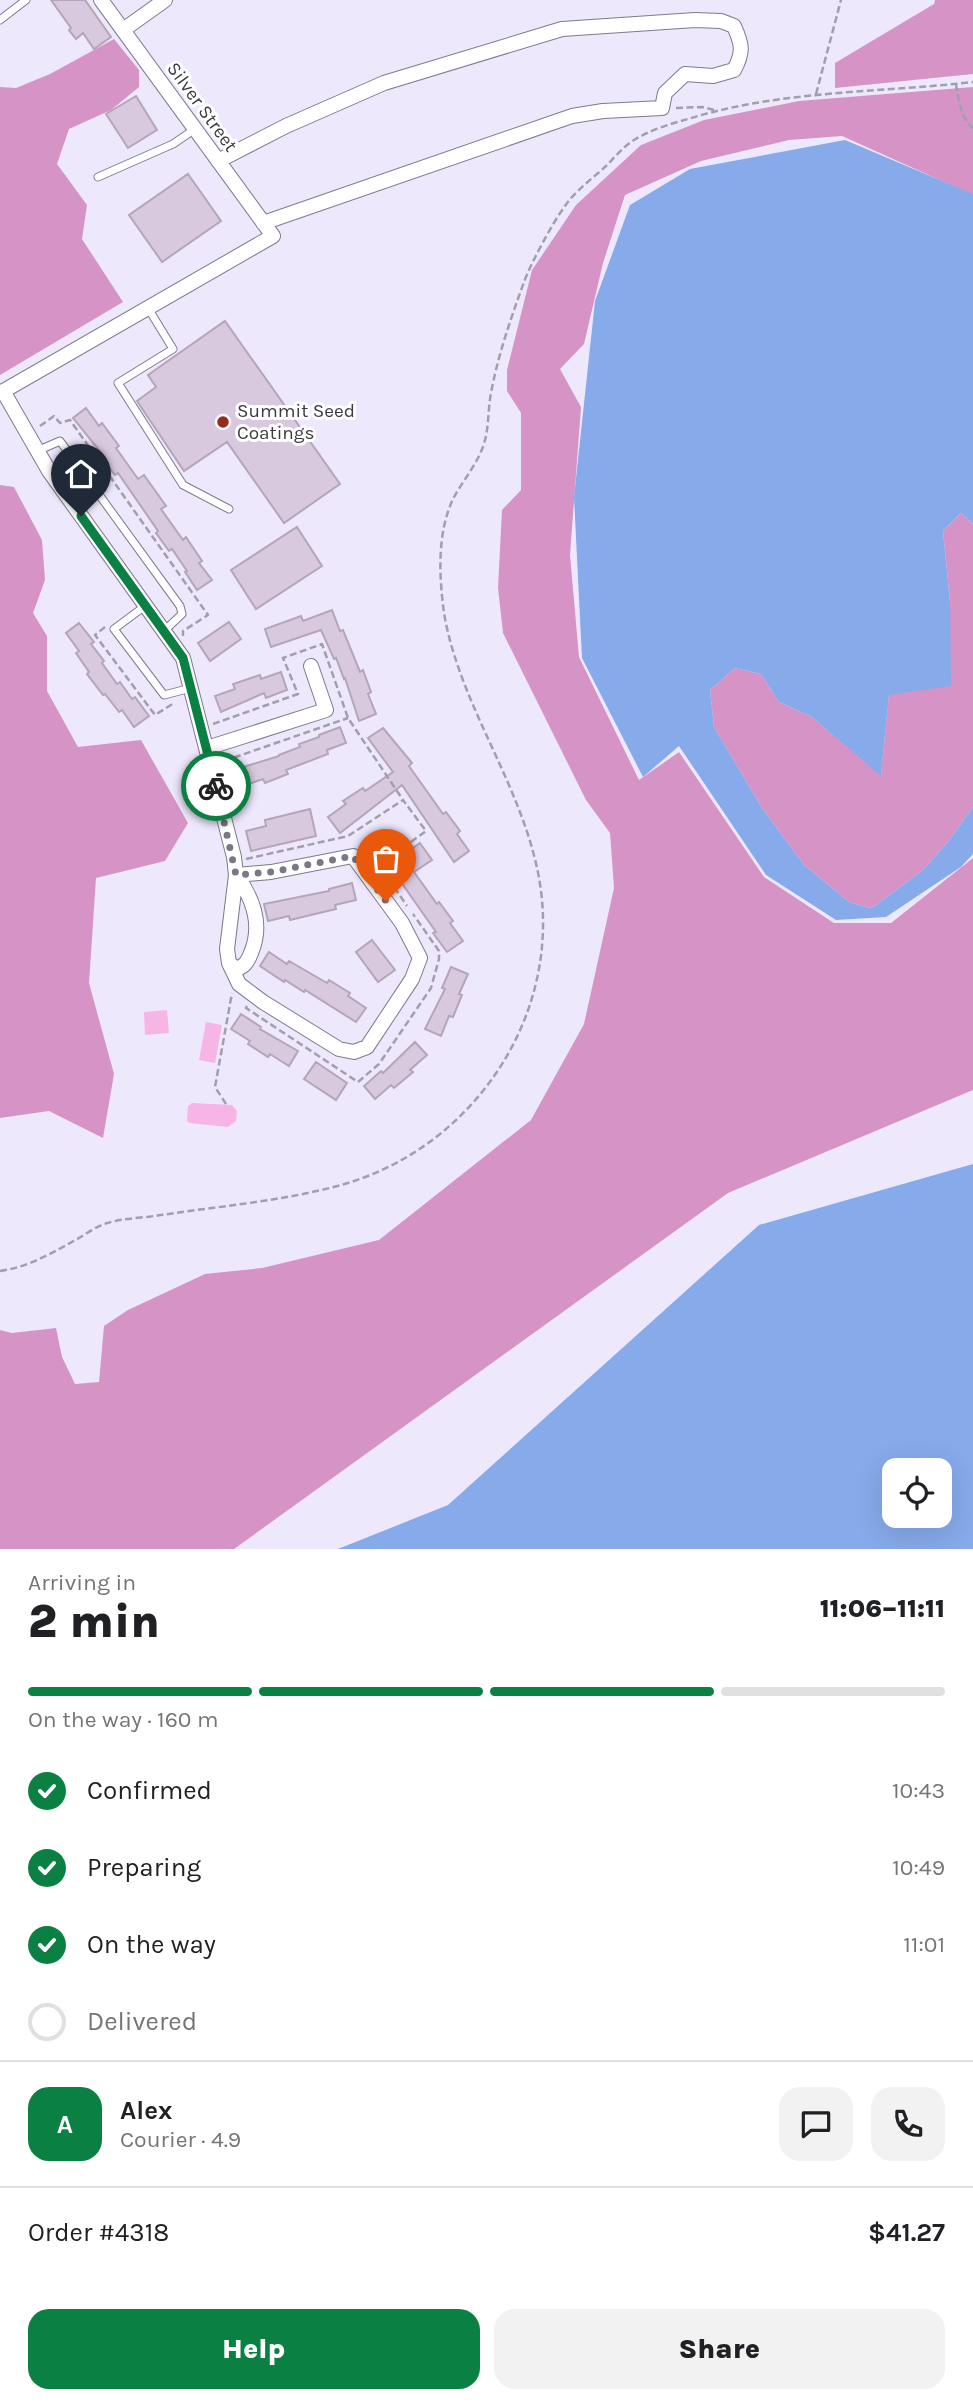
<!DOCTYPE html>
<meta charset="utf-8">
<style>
body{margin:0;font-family:Karla,sans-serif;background:#f2f2f2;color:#202124;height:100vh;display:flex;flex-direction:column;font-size:26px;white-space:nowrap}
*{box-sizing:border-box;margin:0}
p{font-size:23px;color:#757577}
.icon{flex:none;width:38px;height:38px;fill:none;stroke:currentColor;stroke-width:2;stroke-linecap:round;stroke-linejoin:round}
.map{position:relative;height:1549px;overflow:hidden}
.details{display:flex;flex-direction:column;background:#fff;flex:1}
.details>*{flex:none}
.controls{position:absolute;left:882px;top:1458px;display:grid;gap:14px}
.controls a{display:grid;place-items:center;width:70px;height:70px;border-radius:14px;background:#fff;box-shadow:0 7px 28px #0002;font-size:35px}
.pin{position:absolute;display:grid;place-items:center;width:60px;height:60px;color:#fff;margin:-72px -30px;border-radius:50% 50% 50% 0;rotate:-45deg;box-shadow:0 0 7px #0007}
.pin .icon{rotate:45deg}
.courier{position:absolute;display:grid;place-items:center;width:70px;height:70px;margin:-35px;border:5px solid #0b8043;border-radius:50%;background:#fff;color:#222;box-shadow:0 2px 9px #0007}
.overview em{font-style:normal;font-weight:800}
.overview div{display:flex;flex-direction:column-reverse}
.overview{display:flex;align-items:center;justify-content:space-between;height:119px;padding:0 28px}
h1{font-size:46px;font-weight:800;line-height:52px}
.bar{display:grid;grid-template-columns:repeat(4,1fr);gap:10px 7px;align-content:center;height:84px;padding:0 28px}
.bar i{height:9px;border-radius:5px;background:#e0e0e0}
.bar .on{background:#0b8043}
.bar p{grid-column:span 4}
.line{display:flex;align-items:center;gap:18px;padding:0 28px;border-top:2px solid #e0e0e0}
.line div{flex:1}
.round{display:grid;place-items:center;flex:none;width:74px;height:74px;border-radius:21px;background:#f2f2f2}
ol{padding:0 28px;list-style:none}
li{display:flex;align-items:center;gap:21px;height:77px}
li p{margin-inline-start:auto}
li .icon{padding:7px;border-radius:50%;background:#0b8043;color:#fff;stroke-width:4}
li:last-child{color:#757577}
li i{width:38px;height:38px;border:4px solid #e0e0e0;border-radius:50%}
.action{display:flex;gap:14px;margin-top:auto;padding:14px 28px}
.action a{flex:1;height:80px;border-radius:21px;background:#0b8043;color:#fff;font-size:28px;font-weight:800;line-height:80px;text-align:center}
.action a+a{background:#f2f2f2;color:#202124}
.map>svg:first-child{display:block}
.green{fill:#f7b5e6}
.forest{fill:#d694c6}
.water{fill:#86aaea;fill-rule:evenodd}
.building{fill:#d9c9de;stroke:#b4a5b9;stroke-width:2}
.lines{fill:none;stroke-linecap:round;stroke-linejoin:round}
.lane-casing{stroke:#7f798e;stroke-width:9}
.street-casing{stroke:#7f798e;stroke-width:16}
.path{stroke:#a29ead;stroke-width:2.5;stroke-dasharray:7 3.5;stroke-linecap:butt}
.lane{stroke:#fff;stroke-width:7}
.street{stroke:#fff;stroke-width:14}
.done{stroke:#7b7784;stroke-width:7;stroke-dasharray:0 12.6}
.route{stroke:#0b8043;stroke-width:9}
.poi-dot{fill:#952b1b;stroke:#fff;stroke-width:2.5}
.labels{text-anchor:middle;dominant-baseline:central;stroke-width:6;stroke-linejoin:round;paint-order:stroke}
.street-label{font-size:19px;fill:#3d3a43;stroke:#fff}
.poi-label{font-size:19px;fill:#3d3a43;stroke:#fff;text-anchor:start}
</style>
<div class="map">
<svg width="973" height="1549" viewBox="0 0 973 1549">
<rect width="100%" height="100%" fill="#eee8fc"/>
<path class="green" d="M167,1010L169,1033L145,1035L144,1012Z
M206,1022L222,1025L215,1063L199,1060Z
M192,1103L232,1105L237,1111L236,1121L228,1127L190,1123L187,1121L188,1106Z"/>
<path class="forest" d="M935,0H973V74L835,88V63L934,4Z
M114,39L139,70V87L111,110L69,129L57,164L87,205L82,239L123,302L0,375V87L16,88L50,74Z
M973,87V195L842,136L789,140L701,161L625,195L603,263L584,344L560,369L581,407L570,555L579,657L639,780L679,752L764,877L834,923H891L973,858V1090L728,1193L234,1549H0V1330L12,1333L56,1328L62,1357L75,1384L99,1382L104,1326L128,1310L205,1274L262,1268L379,1240L531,1120L584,1024L614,888L610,833L586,800L503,633L498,588L502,510L521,490V413L507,391V370L532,270L576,205L641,145L704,120L799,101Z
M0,485L14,487L42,540L45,580L33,613L47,636V691L78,747L141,740L188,823L165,861L96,878L89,983L114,1074L103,1138L49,1111L0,1118Z
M961,513L973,524V807L948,842L923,870L875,906L869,908L849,902L804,865L762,808L714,727L710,690L735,668L761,674L779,702L812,717L881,775L889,694L950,601L943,531Z"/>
<path class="water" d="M845,140L973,194V524L961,513L943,531L950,601L951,686L889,695L881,776L812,717L779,702L761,674L735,668L710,690L714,727L762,808L804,865L849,902L869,908L875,906L923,870L948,842L973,807V854L961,867L886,917L836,920L766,875L679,746L643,777L582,658L574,497L595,301L630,205L690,169Z
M973,1164V1549H338L448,1505L759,1225ZM940,1470V1516H894V1470Z"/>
<path class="building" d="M51,0H85L111,37L94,49L83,33L76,39L69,30L71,28Z
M136,96L157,130L128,148L106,114Z
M188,174L221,221L162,262L129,215Z
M225,321L340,484L284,523L227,442L184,471L137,401L156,387L148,375Z
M86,408L99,426L102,423L119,446L116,448L138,479L144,475L166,506L161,509L183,540L186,537L202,561L199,563L212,580L197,590L185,572L187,571L172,549L169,551L156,533L158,531L118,473L115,475L100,457L103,455L73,418Z
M297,527L322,566L256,609L231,570Z
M332,610L340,631L343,630L360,672L363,670L371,692L368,694L376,714L359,721L345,678L344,679L336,658L334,659L321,630L271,647L265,629L301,616L303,621Z
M229,622L241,639L210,661L198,643Z
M79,623L94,642L91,644L104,661L102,663L117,684L120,682L132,699L135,697L149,716L134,727L122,710L119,712L105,694L103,695L87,674L89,672L76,653L79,651L66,633Z
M281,672L287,690L266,698L264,693L221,712L215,696L235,689L233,684L260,675L261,679Z
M340,727L346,743L327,750L328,754L286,770L288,774L265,783L263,779L243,786L237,769L279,756V755L300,747L299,744L319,737V735Z
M383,728L412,763L409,766L443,814L446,812L460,831L457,834L469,851L454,862L402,785L340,833L328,817L346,804L343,801L363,788L365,791L393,772L368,738Z
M310,809L316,836L251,851L246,831L266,826L265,820Z
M420,843L432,860L414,872L437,904L439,902L453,921L450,923L463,941L447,952L433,933L436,932L389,865Z
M352,883L356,900L335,905L336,909L290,920L289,916L268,921L264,904L329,891V889Z
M372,940L395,970L378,982L356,952Z
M269,952L287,964L289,961L327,983L329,980L350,993L348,996L366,1008L356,1022L305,990L304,992L285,980L284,982L260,966Z
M451,967L468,974L459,994L462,995L453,1017L449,1016L441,1036L425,1029L445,989L442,988Z
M241,1014L261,1027L260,1029L298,1051L289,1066L270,1054L268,1057L248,1044L250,1041L231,1029Z
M415,1042L427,1055L410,1070L413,1072L394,1088L391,1085L375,1099L364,1086L381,1071L383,1073Z
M316,1062L347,1083L336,1100L304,1079Z"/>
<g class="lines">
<g class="lane-casing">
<path id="lane" d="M0,20L26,0
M98,177L173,144L195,129
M148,308L173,349L118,383L183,485L229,509
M37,451L60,441L180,606L182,614L164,631
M145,606L114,629L164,695L191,688"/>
</g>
<g class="street-casing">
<path id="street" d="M123,30L165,0
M218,161L286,126L384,83L562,29L695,20L721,21L734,26C742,44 744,52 734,70L713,76L685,74L665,93L662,108L603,111L572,116L263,223
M3,391L49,471L183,658L234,857L236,875L271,872L353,856L402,923L420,958L412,979L367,1047L354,1052L339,1049L263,1002L239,984L229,963
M0,393L273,236L101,0
M207,748L326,710L311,666
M236,875C253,898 263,925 251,953C248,961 245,966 237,969L229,963L227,949Z"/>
</g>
<path class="path" d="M956,84C958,98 961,119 973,128
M816,94L841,0
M676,108L702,107L714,110
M40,426L54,416L60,423L70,420L208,615L183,631V636
M105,627L95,635L155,715L174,703
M213,724L298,694L283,658L322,644L348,718L403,800
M224,761L348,718
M246,859L348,836L403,800L426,831L379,865L407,906
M247,1006L246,1008L358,1082L379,1064L431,988L439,959V951L413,914
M226,1104L215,1087L232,993
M0,1271C29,1267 54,1252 79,1238C87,1233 96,1227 104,1224C122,1218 143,1218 161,1215C221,1206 283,1201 341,1185C471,1149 561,1019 540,884C525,788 460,708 444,613C439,576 437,533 453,499C463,480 480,461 485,440C489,425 488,408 491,393C498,355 511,318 524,282C531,263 553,222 565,206C575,191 593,178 606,166C615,157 624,146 634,140C650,130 670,124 688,119C781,90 877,93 973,82"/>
<use href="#lane" class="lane"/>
<use href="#street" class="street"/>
</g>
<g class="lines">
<path class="done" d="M216,786L236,875L271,872L353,856L386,901"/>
<path class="route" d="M81,516L183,658L216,786"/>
</g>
<circle class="poi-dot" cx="223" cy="422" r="7"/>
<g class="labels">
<g class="street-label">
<text transform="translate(202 107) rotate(54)">Silver Street</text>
</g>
<g class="poi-label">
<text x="237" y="411">Summit Seed<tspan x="237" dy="22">Coatings</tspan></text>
</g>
</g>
</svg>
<div class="controls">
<a><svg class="icon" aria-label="locate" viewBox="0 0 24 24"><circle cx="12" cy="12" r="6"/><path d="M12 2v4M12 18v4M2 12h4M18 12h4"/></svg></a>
</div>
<div class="pin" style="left:386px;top:901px;background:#ea580c"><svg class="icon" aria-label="bag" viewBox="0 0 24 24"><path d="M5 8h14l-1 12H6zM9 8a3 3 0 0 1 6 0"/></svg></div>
<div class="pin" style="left:81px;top:516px;background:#1f2937"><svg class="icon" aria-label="home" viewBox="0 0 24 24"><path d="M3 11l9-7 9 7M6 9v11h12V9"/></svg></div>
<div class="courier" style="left:216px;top:786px"><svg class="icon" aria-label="bike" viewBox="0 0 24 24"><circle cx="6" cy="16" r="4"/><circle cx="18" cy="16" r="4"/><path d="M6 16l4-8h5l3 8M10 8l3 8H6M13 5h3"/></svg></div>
</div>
<section class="details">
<div class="overview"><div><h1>2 min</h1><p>Arriving in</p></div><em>11:06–11:11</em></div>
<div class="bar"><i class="on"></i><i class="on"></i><i class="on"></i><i></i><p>On the way · 160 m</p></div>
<ol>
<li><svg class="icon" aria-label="check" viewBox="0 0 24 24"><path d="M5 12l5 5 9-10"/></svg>Confirmed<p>10:43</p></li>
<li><svg class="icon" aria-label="check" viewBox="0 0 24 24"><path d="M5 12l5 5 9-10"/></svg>Preparing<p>10:49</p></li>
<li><svg class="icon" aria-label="check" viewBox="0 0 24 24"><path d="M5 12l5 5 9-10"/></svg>On the way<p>11:01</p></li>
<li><i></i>Delivered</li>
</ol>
<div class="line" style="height:126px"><b class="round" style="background:#0b8043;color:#fff">A</b><div><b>Alex</b><p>Courier · 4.9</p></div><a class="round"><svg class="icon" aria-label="chat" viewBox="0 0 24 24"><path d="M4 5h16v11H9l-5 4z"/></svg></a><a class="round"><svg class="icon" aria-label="phone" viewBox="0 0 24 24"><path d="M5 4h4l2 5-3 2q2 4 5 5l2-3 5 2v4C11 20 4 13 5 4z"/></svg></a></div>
<div class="line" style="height:91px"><div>Order #4318</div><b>$41.27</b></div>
<div class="action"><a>Help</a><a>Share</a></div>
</section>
